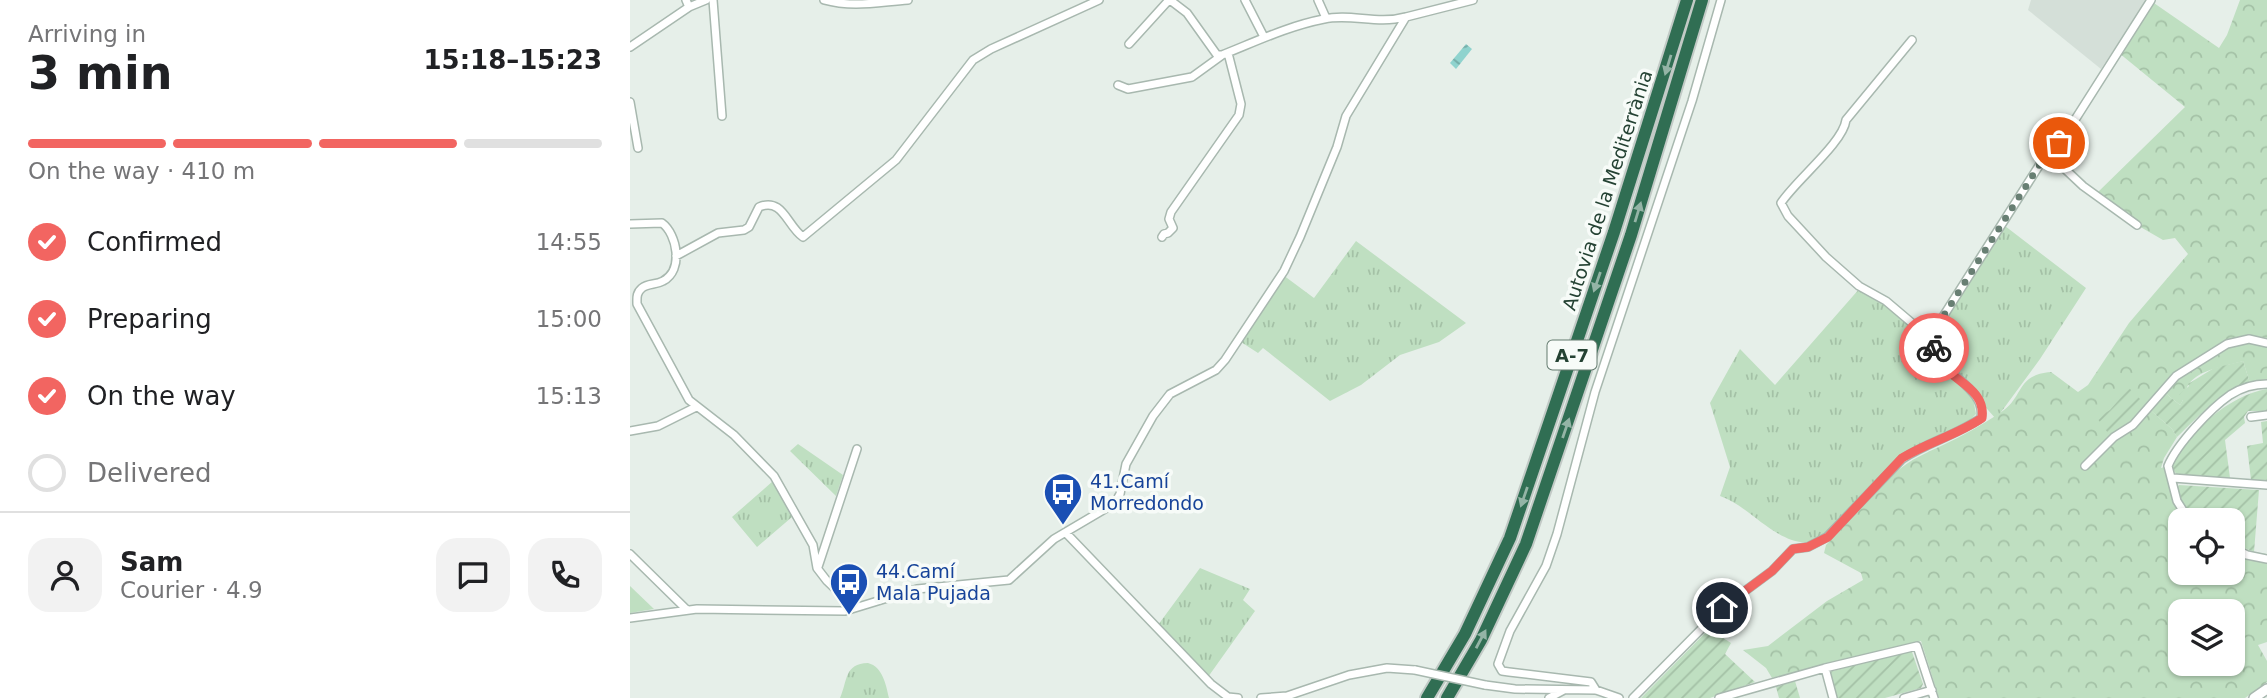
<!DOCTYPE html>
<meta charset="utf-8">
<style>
body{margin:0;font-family:"DejaVu Sans",sans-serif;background:#f2f2f2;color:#202124;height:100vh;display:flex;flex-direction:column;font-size:26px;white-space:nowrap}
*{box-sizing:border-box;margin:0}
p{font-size:23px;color:#757577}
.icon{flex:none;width:38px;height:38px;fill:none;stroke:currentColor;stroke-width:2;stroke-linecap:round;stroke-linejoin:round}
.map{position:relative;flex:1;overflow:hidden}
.side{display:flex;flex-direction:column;background:#fff;width:630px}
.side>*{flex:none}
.tools{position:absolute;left:1538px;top:508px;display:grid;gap:14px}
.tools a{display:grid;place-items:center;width:77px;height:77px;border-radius:14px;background:#fff;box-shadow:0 2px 5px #0004;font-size:35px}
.pin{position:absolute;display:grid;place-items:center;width:60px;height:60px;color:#fff;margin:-30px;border:4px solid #fff;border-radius:50%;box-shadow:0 2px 7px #0007}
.courier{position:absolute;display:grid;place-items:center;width:70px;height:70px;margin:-35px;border:5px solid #f26561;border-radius:50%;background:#fff;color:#222;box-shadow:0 2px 9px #0007}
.overview em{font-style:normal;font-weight:600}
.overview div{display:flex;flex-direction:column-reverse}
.overview{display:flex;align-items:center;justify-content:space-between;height:119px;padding:0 28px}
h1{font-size:46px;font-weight:600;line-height:52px}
.bar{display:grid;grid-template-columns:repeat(4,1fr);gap:10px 7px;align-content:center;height:84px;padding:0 28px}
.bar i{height:9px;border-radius:5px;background:#e0e0e0}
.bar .current{background:#f26561}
.bar p{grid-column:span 4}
.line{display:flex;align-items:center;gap:18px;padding:0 28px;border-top:2px solid #e0e0e0}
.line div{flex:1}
.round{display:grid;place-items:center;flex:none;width:74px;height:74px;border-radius:21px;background:#f2f2f2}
ol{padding:0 28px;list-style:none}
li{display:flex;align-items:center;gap:21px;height:77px}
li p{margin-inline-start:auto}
li .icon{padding:7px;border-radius:50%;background:#f26561;color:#fff;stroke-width:4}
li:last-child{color:#757577}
li i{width:38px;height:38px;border:4px solid #e0e0e0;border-radius:50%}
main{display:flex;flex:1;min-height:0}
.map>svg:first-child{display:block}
.built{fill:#d4dfd8}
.grass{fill:url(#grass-tufts)}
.forest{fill:url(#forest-crowns);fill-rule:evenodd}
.garden{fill:url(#garden-furrows)}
.pitch{fill:#bfdfc1}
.water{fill:url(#water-waves)}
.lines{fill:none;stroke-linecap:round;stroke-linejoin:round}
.minor-casing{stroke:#a8b8af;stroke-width:10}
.tertiary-casing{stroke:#a8b8af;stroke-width:12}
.motorway-casing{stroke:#c2cac6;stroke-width:16}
.minor{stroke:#fff;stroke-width:7}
.tertiary{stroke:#fff;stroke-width:9}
.motorway{stroke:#306e53;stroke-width:12}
.minor-bridge-casing{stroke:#a8b8af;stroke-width:10;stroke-linecap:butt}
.minor-bridge{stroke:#fff;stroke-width:7}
.oneway{fill:#94b4a6}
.done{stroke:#687f73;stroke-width:7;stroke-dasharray:0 12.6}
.route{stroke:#f26561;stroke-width:9}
.labels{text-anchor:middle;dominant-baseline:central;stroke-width:7;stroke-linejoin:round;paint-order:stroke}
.shield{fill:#f7fbf8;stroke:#637a6e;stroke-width:2}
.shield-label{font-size:18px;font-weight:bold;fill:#244233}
.street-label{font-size:19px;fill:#244233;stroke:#f7fbf8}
.transit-label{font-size:19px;fill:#164399;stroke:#f7fbf8;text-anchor:start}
</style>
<main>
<section class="side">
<div class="overview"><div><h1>3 min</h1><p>Arriving in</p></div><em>15:18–15:23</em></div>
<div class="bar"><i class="current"></i><i class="current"></i><i class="current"></i><i></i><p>On the way · 410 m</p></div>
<ol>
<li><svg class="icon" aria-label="check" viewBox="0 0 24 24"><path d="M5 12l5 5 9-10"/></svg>Confirmed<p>14:55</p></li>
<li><svg class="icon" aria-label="check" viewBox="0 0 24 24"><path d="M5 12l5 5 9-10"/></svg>Preparing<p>15:00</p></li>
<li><svg class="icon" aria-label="check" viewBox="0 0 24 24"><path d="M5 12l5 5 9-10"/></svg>On the way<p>15:13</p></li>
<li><i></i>Delivered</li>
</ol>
<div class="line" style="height:126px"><a class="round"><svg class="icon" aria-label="person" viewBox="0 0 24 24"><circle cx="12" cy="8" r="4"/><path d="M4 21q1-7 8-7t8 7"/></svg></a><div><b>Sam</b><p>Courier · 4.9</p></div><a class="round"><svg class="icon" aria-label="chat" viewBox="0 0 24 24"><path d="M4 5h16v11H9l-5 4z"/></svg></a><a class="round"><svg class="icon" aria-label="phone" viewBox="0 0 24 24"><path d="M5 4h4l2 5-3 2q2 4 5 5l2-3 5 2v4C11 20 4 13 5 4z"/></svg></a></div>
</section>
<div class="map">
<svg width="1637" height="698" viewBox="0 0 1637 698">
<defs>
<pattern id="grass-tufts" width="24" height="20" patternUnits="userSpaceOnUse" patternTransform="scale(1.75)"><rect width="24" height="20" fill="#bfdfc1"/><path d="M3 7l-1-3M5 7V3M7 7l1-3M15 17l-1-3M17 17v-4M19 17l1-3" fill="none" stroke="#a4c1a6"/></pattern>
<pattern id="forest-crowns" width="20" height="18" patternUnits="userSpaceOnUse" patternTransform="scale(1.75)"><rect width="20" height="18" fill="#bfdfc1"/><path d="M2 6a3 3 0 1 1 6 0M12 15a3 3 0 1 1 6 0" fill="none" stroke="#a4c1a6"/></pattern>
<pattern id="garden-furrows" width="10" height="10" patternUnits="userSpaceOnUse" patternTransform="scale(1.75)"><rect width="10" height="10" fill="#bfdfc1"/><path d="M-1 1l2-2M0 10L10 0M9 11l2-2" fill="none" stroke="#a4c1a6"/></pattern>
<pattern id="water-waves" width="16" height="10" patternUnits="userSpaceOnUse" patternTransform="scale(1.75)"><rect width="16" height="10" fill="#8fd3ce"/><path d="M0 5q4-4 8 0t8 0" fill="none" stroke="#75ada8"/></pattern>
</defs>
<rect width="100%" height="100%" fill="#e6efe9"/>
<path class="built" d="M1401,0H1517L1471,69L1398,10Z"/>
<path class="grass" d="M1375,226L1456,288L1410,359L1366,419L1319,366L1304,336Z
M726,241L836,323L809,342L770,355L731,385L700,401L633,348L628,353L611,342L653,275L684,298Z
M1230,288L1237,291L1278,320L1297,346L1308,366L1343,398L1346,414L1337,423L1293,442L1268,458L1192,539C1154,556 1122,506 1090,496L1100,467L1080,403L1110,349L1145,385Z
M168,444L213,475L206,496L160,451Z
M143,481L162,517L127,547L102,517Z
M570,568L620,589L613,600L625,611L578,677L528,625Z
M238,663C253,667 256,685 259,698H210C218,680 214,664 238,663Z"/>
<path class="forest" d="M1610,0H1637V380L1620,383L1613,361C1598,366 1569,369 1559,384C1555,389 1555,399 1550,405L1534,392L1519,409L1542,429L1547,437L1534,458L1531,468L1537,466L1557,512L1564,520H1550V572H1603V543L1624,552L1637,554V642L1628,645L1637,661V682L1615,698H1309L1291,641L1142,678L1136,668L1113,650L1138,646L1197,601L1233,580L1231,573L1194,553L1196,545L1266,472C1281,459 1296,453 1313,445C1332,436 1352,425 1370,413C1395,397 1385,375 1421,372L1448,392L1458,385L1499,323L1558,254L1545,238L1533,240L1507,225L1467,193L1555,107L1489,53L1521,1L1589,48L1597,35ZM1550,611H1603V663H1550Z"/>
<path class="garden" d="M1613,361L1620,383C1589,393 1570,415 1547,437L1542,429L1519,409L1534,392L1550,405L1553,400L1549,395L1559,386L1558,384L1584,368Z
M1499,388L1515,404L1478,433L1467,418L1480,410Z
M1637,389V411H1618L1614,417L1615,423L1595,440L1600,478L1547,475L1541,467C1557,433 1599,395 1637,389Z
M1637,421V481L1621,480L1617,446L1633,443L1631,422Z
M1549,485L1629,490L1624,552L1603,543V520H1564L1551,503L1546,489Z
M1079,629L1101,643L1095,654L1125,682L1080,698H1011Z
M1281,649L1293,684L1291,688L1255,698H1207L1199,672Z
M1165,681L1170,698H1149L1146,687Z"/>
<path class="pitch" d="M0,586L24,609L0,613Z"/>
<path class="water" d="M836,44L842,49L826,69L820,63Z"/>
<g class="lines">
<g class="minor-casing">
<path id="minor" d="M56,0L59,7L76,0
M83,0L92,116
M194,0C223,8 249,2 278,0
M540,0L557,13L587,55H592C625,42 658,26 694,19C721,13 747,25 775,17
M615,0L634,37
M688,0L696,18
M1282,40L1216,120C1213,143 1166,180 1151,203L1158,216L1196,257L1229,286L1256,301L1302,340
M499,44L539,0
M0,47L59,7
M488,85L498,89L562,77L591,56
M0,102L8,148
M1419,154L1453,186L1507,225
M0,224L32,223C47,234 54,270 33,281C26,285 18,283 12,288C6,293 7,298 7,304L59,400L104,435L144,476L183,545L187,568L197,581L224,607
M532,237L534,234L538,233L543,228L539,219L541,212L609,115L611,104L598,53
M46,256L88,233L114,230L119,227L129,207C153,197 157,226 173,237L266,160L343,60L361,49L469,0
M1621,417L1637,415
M0,431L28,426L66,407
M1455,466L1484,437L1503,425L1546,376L1597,344L1619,339L1637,343
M1543,478L1637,485
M1559,520L1547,501L1538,466C1547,444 1580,409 1600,395C1611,388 1624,384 1637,384
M436,533L581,684L598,697L608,698
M1603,548L1617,555L1637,559
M0,554L57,610
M188,567L227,449
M0,618L67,609L215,611L287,589L379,580L424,539L485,503L490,494L496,464L523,416L540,394L586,370L595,360L654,271L670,237L707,147L716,116L776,17L843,0
M1195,668L1203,698
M855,685L885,689L966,690L989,698
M966,690L961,682L879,672L872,671L868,664L880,631L916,566L927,534L965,392L1062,101L1091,0
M631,698L657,696L719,675L757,668L785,670
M919,698L934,690
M1003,698L1092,608L1142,571L1163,549L1178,547L1197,537L1272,459C1298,442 1327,435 1351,418C1357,384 1300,373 1302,334L1412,161L1441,126L1521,0
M1089,698L1195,668L1287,646L1304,698
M1274,698L1302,690"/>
</g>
<g class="tertiary-casing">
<path id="tertiary" d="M1624,698L1637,689"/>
</g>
<g class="motorway-casing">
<path id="motorway" d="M797,698L835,634L880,538L984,232L1057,0
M817,698L851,640L896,544L1001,235L1072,0"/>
</g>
<use href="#minor" class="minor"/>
<use href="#tertiary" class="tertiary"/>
<use href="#motorway" class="motorway"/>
<g class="minor-bridge-casing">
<path id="minor-bridge" d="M785,670L855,685"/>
</g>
<use href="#minor-bridge" class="minor-bridge"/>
</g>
<defs><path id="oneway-solid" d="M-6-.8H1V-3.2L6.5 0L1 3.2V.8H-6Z" transform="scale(1.75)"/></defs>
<g class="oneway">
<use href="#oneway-solid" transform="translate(1038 65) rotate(107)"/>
<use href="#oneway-solid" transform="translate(1008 212) rotate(-73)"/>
<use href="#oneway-solid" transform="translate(967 282) rotate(109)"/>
<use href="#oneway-solid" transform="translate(936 428) rotate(-71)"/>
<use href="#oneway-solid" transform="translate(894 497) rotate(109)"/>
<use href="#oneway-solid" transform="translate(851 639) rotate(-62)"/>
</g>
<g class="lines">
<path class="done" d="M1304,348L1302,334L1412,161L1429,143"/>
<path class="route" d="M1092,608L1142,571L1163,549L1178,547L1198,537L1272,458C1298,442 1327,435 1352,418C1356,390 1325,382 1312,364C1308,360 1307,353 1304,348"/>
</g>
<defs>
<g id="bus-pin" transform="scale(2.0125)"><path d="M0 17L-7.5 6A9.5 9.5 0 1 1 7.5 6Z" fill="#1a4fb4" stroke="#f7fbf8"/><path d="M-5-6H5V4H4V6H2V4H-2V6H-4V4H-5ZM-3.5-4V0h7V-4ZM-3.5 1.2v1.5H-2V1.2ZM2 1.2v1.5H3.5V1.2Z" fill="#fff"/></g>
</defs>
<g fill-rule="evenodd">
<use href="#bus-pin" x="433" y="492"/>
<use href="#bus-pin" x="219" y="582"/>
</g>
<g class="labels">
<rect class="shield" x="917.5" y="340.5" width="49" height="29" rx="5"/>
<g class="shield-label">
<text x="942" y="355">A-7</text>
</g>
<g class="street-label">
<text transform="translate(977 190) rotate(-72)">Autovia de la Mediterrània</text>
</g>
<g class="transit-label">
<text x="460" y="481">41.Camí<tspan x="460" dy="22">Morredondo</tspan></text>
<text x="246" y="571">44.Camí<tspan x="246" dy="22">Mala Pujada</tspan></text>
</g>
</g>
</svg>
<div class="tools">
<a><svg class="icon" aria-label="locate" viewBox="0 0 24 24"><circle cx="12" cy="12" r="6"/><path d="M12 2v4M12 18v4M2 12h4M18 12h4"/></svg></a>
<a><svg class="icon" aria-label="layers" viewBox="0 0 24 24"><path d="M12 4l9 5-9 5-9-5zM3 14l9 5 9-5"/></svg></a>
</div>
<div class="pin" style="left:1429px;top:143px;background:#ea580c"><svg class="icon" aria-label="bag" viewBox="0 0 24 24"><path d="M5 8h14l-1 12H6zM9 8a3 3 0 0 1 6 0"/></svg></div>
<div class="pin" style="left:1092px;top:608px;background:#1f2937"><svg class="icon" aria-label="home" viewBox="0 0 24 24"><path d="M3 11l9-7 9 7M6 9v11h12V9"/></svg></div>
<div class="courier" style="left:1304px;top:348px"><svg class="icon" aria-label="bike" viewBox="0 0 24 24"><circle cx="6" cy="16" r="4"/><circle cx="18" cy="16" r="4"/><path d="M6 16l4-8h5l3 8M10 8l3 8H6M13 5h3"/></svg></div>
</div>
</main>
